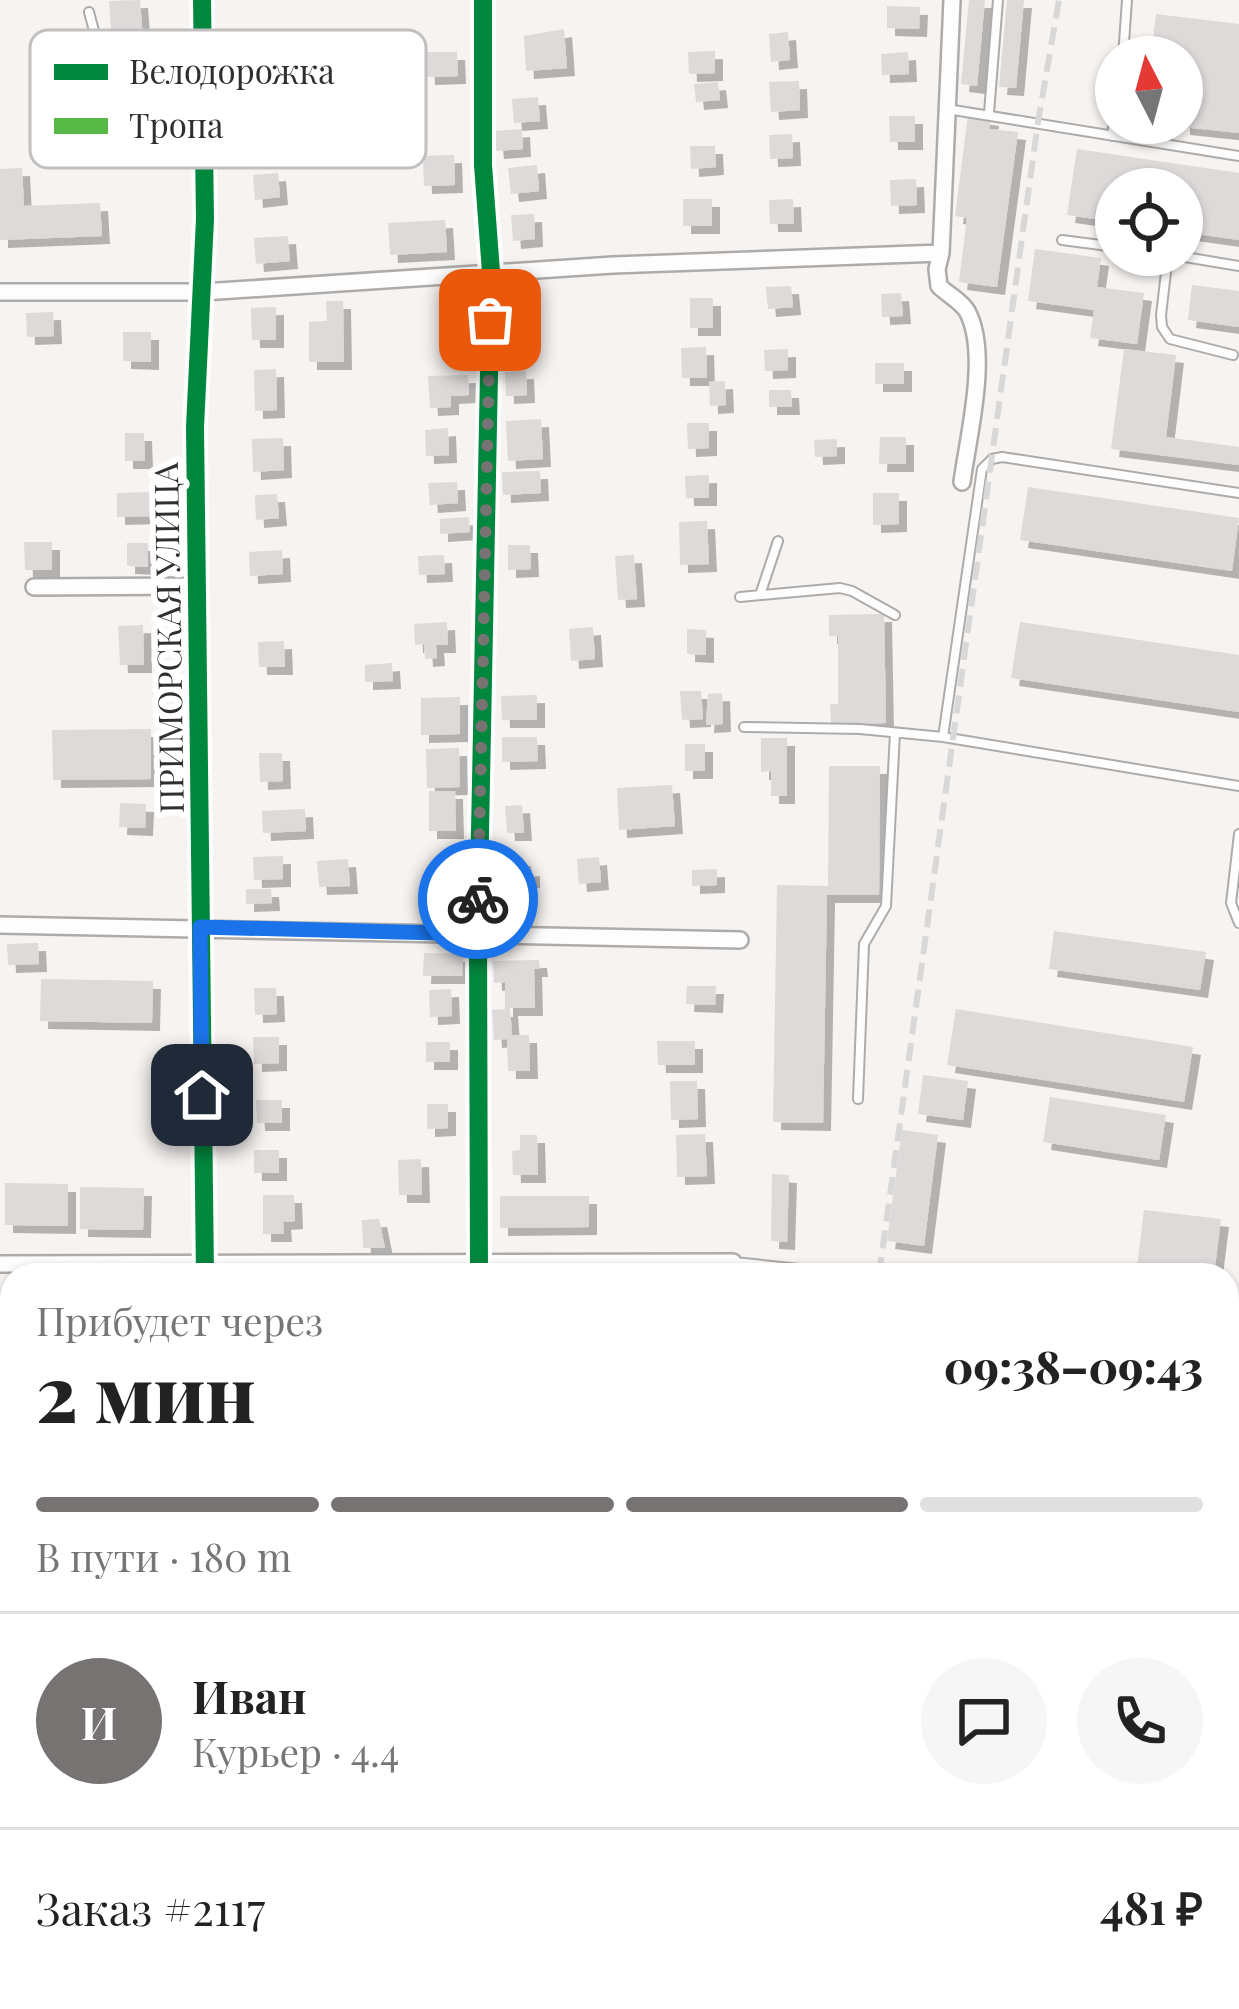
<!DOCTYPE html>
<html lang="ru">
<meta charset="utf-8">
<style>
body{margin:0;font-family:"Playfair Display",serif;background:#f6f6f6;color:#222;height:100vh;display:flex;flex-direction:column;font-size:45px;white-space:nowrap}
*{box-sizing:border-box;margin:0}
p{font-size:39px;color:#767676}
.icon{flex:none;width:66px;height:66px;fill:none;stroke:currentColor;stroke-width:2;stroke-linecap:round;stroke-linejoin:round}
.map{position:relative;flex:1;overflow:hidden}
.sheet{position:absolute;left:0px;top:1263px;width:1239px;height:747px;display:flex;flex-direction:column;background:#fff;border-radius:36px 36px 0 0;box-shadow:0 3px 9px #0004}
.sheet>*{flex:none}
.needle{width:78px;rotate:354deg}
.tools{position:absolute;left:1095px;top:36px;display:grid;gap:24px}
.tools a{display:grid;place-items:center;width:108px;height:108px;border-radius:50%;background:#fff;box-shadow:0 3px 9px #0004;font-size:60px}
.pin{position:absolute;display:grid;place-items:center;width:102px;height:102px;color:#fff;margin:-51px;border-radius:24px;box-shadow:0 6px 18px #0006}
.courier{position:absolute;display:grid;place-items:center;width:120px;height:120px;margin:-60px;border:9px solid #1a73e8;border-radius:50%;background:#fff;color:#222;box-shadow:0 3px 15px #0007}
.head em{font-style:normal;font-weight:800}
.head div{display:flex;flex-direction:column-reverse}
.head{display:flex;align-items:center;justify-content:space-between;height:204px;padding:0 36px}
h1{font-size:78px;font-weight:800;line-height:90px}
.bar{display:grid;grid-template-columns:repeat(4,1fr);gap:18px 12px;align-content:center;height:144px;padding:0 36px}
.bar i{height:15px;border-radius:9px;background:#e0e0e0}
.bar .current{background:#767372}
.bar p{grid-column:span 4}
.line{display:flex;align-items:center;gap:30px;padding:0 36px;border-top:3px solid #e0e0e0}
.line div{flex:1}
.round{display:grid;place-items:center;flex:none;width:126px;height:126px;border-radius:63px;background:#f6f6f6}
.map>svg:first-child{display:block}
.building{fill:#dddad9;filter:url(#shadow)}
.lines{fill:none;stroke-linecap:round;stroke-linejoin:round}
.service-casing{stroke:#aeacaa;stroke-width:12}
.minor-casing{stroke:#aeacaa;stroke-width:20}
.trunk-casing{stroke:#aeacaa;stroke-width:32}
.service{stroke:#fefdfd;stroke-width:8}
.minor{stroke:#fefdfd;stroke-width:15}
.trunk{stroke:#fefdfd;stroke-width:27}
.rail{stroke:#d9d8d8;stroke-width:6;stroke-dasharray:18 9;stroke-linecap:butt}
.quiet{stroke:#58b947;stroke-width:15;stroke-dasharray:30 15;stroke-linecap:butt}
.cycleway-casing{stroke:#fff;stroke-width:26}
.cycleway{stroke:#00873e;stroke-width:18}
.done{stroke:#767372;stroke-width:12;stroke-dasharray:0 21.6}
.route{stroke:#1a73e8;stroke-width:15}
.labels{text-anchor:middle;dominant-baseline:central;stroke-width:12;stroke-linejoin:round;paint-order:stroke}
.street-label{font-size:33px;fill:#312e2d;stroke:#fff}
.key{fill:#fff;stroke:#c1c0c0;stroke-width:3}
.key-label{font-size:33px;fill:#312e2d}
</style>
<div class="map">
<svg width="1239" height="2009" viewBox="0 0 1239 2009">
<defs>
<filter id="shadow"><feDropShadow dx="8" dy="8" stdDeviation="0" flood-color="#0004"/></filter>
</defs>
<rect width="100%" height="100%" fill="#f6f3f1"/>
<path class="building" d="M140,0L145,66L114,68L109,1Z
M969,0H985L977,86L961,84Z
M1007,0H1024L1016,88L999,87Z
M887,6L920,7L919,29L887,28Z
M1156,14L1239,24V133L1182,127V57H1151Z
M564,29L567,68L526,71L524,36Z
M788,32L790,60L771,62L769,34Z
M715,51V73L689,74L688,52Z
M426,52H457L458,76L427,77Z
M908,52L909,74L882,75L881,54Z
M799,81L800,110L771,112L769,82Z
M718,82L720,100L696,102L694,84Z
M538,97L540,121L514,123L512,99Z
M968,115L991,118L989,129L1018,132L997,287L959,282L967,218L955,216Z
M889,116H915V142H890Z
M522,129L523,149L496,151L494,131Z
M792,134L793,158L770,159L769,135Z
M690,146H715L716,167L691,169Z
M1077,149L1239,173V240L1182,232V189H1116V222L1067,215Z
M454,155L455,185L424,186L423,156Z
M537,165L539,191L511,194L508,168Z
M22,168L24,206L100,203L102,236L0,240V169Z
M278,173L280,197L255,200L253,175Z
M916,179L917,205L891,206L890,180Z
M683,199H712V226H683Z
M793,199L794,224H770L769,200Z
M534,214L535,239L513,241L511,215Z
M445,220L447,252L390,255L388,223Z
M288,236L290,261L256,264L254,238Z
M1035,249L1101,258L1097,287L1144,293L1137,344L1090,338L1094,310L1028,301Z
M1192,285L1239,291V327L1188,320Z
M791,286L793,307L768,309L766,287Z
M901,293L903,316L882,317L881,294Z
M690,298H713V328H690Z
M326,301H343L344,362H309V322L327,321Z
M530,306L531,331L508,332L506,307Z
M276,307V340H252L251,308Z
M53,312L54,336L27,337L26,313Z
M123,332H151V362L123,361Z
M706,347L707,378H682L681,348Z
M788,349V370L765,371L764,350Z
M1124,349L1176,355L1166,437L1239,447V465L1111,449Z
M875,363H904V384H875Z
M276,369L277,410L255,411L254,370Z
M526,371L527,395L506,396L505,372Z
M468,375L469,395L451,396V407L430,408L428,376Z
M725,381L726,405L710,406L709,382Z
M769,390H791L792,407H769Z
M541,419L543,459L508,461L506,421Z
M687,423H709V448L688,449Z
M448,428L449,455L426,456L425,430Z
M125,433H144L145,461H125Z
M880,437H906V464H879Z
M283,438L284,470L253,472L252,439Z
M837,439V456L815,457L814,440Z
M540,471L541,493L503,495L502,472Z
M709,475V498H686L685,476Z
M457,482L458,503L430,505L428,483Z
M1028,487L1239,518L1232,571L1020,540Z
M152,492L153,516L117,517V493Z
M873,493H899V524L873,525Z
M277,494L279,518L256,520L255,495Z
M469,517L470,532L440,534V519Z
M707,521L709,564L680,565L679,522Z
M24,542H52V570H25Z
M127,543H148V567L127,566Z
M508,545H530L531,569L508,570Z
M282,550L283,574L250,576L249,552Z
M444,555L445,574L419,575L418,556Z
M634,555L637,599L618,600L615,556Z
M884,614L886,723L831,724L830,704H838V636H829V615Z
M447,622L448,645H436L437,658L425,659L424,644L415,645L414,624Z
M1020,622L1239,655V712L1011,678Z
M143,625L144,665H120L118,626Z
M593,627L595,659L571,661L569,629Z
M687,629L706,630V655L687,654Z
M284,641L285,667H259L258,642Z
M392,663L393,681L365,682V665Z
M680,691H701L703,719L682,720Z
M722,693L723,724L706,725L708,694Z
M537,695V720H502L501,696Z
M460,697V734L421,735V698Z
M151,729V779L53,780L52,730Z
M502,737H537L538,761L502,762Z
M761,738H787V796H771V771L761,772Z
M685,744H705V771H685Z
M459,748L460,787L427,788L426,749Z
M259,753H282L283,781L260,782Z
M829,766H880L879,895H827L823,1123L773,1122L777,885L828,886Z
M672,785L675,826L619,830L617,788Z
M429,791H455L456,831H429Z
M120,803L146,804L145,828L119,827Z
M522,805L524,833H507L505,806Z
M305,809L306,831L263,833L262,811Z
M283,856V879L254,880L253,857Z
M599,857L601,882L579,884L577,859Z
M523,858L524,869L532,868V880L511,881L509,859Z
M348,859L350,886L319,887L317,861Z
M472,869V887H449V870Z
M717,869V885L692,886V870Z
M246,889H271L272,903L246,904Z
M449,892L450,907L423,908V893Z
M1054,931L1206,952L1200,990L1049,969Z
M38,943L39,964L8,965L7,944Z
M424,953L463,954L462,976H423Z
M539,960L540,969H534L535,1008H510L512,1035H529L530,1071H508L507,1039L494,1040L492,1010L505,1009V982L494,983L493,961Z
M41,979L153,981L152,1023L40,1021Z
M687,986H716L715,1005L686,1004Z
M254,988H276L277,1014L255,1015Z
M451,989L452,1016L430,1017L429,990Z
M956,1009L1193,1047L1184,1102L947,1065Z
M253,1037H279V1063L254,1064Z
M657,1041H695V1065H658Z
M426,1042H450V1062H426Z
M923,1075L968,1081L963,1120L918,1114Z
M670,1081H697L698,1119L671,1120Z
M1050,1097L1166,1115L1159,1160L1043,1142Z
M256,1100H282V1123H257Z
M427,1104H448V1128L427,1129Z
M902,1130L938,1135L924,1246L887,1241Z
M705,1134L707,1176L677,1177L676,1135Z
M520,1135H537L538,1175H513L512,1151L520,1150Z
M254,1150H279V1173H254Z
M421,1159L422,1195H399L398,1160Z
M772,1174L789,1175L787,1242L771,1241Z
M5,1183L68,1184V1226L5,1225Z
M80,1187L144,1188L143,1230L80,1229Z
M263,1195H294L295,1221L283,1222L284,1234H263Z
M500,1196H589V1227L500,1228Z
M1144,1210L1221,1219L1214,1275L1137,1267Z
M379,1219L385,1248H363L362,1220Z
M1227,1440L1239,1442V1581L1227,1580Z
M1227,1934L1239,1936V1967L1227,1965Z
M1227,1990L1239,1992V2009H1195L1197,1998H1227Z
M875,1998H909L907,2009H873Z
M1044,1998H1077L1076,2009H1042Z"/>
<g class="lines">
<g class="service-casing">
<path id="service" d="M89,12L104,69L115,78H203
M1123,57L1127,0
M947,109L1239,156
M989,113L998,0
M1112,136L1116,108
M1062,240L1116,247
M1168,255L1161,315L1162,327L1170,339L1233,355
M1173,255L1239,266
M760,595L778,541
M740,597L840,588L852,591L895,615
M744,727L860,729L943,737L1239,786
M943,737L982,469L992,459L1002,457L1239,493
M1239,834L1231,903L1239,923
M858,1099L864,944L886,906L895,733
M734,1262L859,1275
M1227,1425L1239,1428
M1227,1808L1239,1790
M1139,2009L1141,1998"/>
</g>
<g class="minor-casing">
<path id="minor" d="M202,0L205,219L195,427L205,1275
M952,0L941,253L937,269L939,286C947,294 961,301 967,311C990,353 968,436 962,482
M0,292H203L613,265L941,253
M34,587L197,586
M0,925L740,940
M0,1264L733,1262
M479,1275L478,934L491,272L483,165V0
M482,1998V2009"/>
</g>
<g class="trunk-casing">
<path id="trunk" d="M0,1691L12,1710
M298,1998L311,2009"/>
</g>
<use href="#service" class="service"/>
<use href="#minor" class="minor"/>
<use href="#trunk" class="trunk"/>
<path class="rail" d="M879,1275L1038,122L1059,0
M0,1852L12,1861
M198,1998L213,2009
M778,2009L780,1998"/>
<path class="quiet" d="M0,1798L6,1800L12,1796
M71,2009L76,1998"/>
<g class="cycleway-casing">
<path id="cycleway" d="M202,0L205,219L195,427L205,1275
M479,1275L478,934L491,272L483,165V0"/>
</g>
<use href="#cycleway" class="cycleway"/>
</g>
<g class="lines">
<path class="done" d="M478,899L490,320"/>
<path class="route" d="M202,1095L200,927L478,934V899"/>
</g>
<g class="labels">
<g class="street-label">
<text transform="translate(167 638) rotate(-91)">ПРИМОРСКАЯ УЛИЦА</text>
</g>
</g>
<rect x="30" y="30" width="396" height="138" rx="18" class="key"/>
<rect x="54" y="64" width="54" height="16" fill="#00873e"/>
<rect x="54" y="118" width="54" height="16" fill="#58b947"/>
<g class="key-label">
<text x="129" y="84">Велодорожка</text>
<text x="129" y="138">Тропа</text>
</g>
</svg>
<div class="tools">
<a><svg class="needle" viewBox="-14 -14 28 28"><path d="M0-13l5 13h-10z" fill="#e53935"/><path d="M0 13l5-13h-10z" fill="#767676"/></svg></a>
<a><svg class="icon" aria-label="locate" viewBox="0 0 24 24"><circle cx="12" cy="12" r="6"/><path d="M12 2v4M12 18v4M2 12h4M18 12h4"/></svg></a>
</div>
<div class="pin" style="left:490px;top:320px;background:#ea580c"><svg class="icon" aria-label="bag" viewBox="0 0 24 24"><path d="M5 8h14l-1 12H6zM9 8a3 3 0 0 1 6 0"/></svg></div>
<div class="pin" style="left:202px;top:1095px;background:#1f2937"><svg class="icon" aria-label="home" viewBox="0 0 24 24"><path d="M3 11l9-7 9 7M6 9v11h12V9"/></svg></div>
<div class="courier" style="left:478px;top:899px"><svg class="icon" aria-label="bike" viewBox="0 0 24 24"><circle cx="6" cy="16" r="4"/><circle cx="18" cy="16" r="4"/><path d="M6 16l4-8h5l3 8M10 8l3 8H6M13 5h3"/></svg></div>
<section class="sheet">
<div class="head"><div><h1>2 мин</h1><p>Прибудет через</p></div><em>09:38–09:43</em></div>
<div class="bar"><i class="current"></i><i class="current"></i><i class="current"></i><i></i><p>В пути · 180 m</p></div>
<div class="line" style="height:216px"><b class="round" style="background:#767372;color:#fff">И</b><div><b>Иван</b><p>Курьер · 4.4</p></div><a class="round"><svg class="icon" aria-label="chat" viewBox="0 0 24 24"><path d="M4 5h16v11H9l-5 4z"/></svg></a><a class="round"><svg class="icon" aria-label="phone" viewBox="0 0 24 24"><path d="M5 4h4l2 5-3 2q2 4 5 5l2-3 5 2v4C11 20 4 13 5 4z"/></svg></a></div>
<div class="line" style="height:156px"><div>Заказ #2117</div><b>481 ₽</b></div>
</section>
</div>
